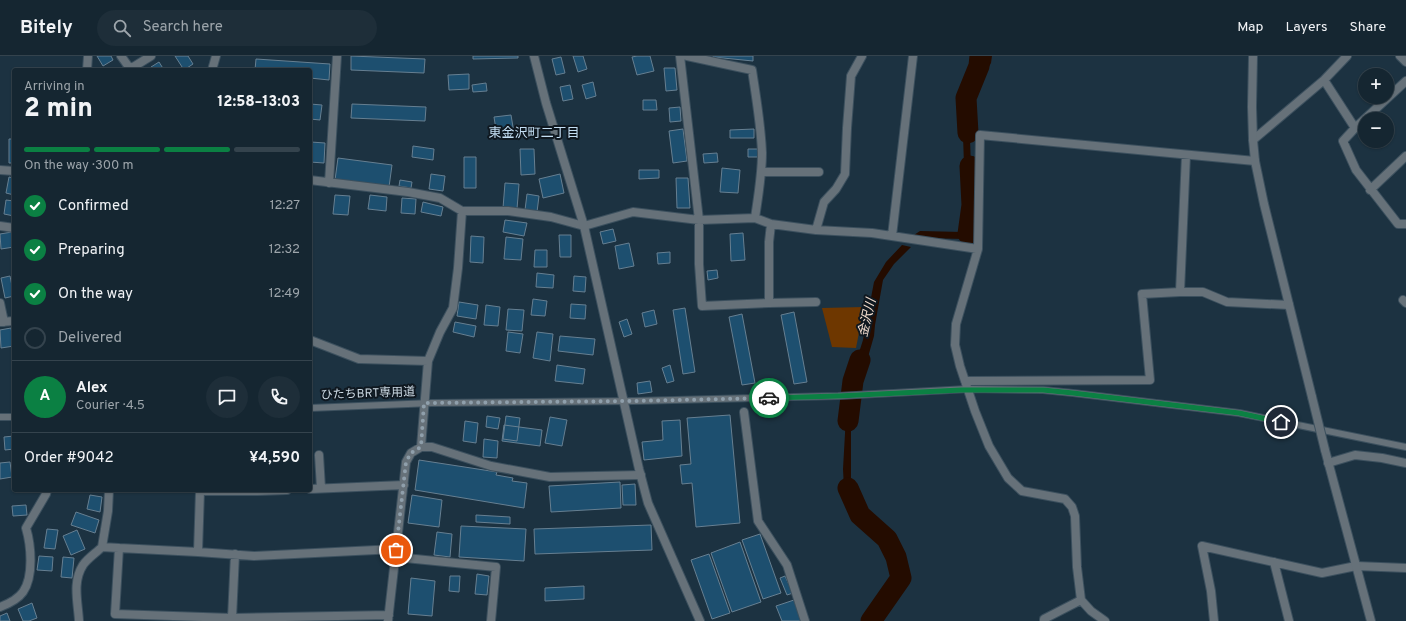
<!DOCTYPE html>
<meta charset="utf-8">
<style>
body{margin:0;font-family:Overpass,"Noto Sans JP",sans-serif;background:#1e2e39;color:#f1f3f6;height:100vh;display:flex;flex-direction:column;font-size:15px;white-space:nowrap}
*{box-sizing:border-box;margin:0}
p{font-size:13px;color:#9da5ab}
.icon{flex:none;width:22px;height:22px;fill:none;stroke:currentColor;stroke-width:2;stroke-linecap:round;stroke-linejoin:round}
.map{position:relative;flex:1;overflow:hidden}
.sheet{position:absolute;left:12px;top:12px;width:300px;height:424px;display:flex;flex-direction:column;background:#152631;border-radius:4px;box-shadow:0 1px 3px #0004,0 0 0 1px #34434d}
.sheet>*{flex:none}
.buttons{position:absolute;left:1358px;top:12px;display:grid;gap:8px}
.buttons a{display:grid;place-items:center;width:36px;height:36px;border-radius:50%;background:#152631;box-shadow:0 1px 3px #0004,0 0 0 1px #34434d;font-size:20px}
.pin{position:absolute;display:grid;place-items:center;width:34px;height:34px;color:#fff;margin:-17px;border:2px solid #fff;border-radius:50%;box-shadow:0 1px 4px #0007}
.courier{position:absolute;display:grid;place-items:center;width:40px;height:40px;margin:-20px;border:3px solid #0b8043;border-radius:50%;background:#fff;color:#222;box-shadow:0 1px 5px #0007}
.head em{font-style:normal;font-weight:800}
.head div{display:flex;flex-direction:column-reverse}
.head{display:flex;align-items:center;justify-content:space-between;height:68px;padding:0 12px}
h1{font-size:26px;font-weight:800;line-height:30px}
.bar{display:grid;grid-template-columns:repeat(4,1fr);gap:6px 4px;align-content:center;height:48px;padding:0 12px}
.bar i{height:5px;border-radius:3px;background:#34434d}
.bar .current{background:#0b8043}
.bar p{grid-column:span 4}
.line{display:flex;align-items:center;gap:10px;padding:0 12px;border-top:1px solid #34434d}
.line div{flex:1}
.round{display:grid;place-items:center;flex:none;width:42px;height:42px;border-radius:21px;background:#1e2e39}
ol{padding:0 12px;list-style:none}
li{display:flex;align-items:center;gap:12px;height:44px}
li p{margin-inline-start:auto}
li .icon{padding:4px;border-radius:50%;background:#0b8043;color:#fff;stroke-width:4}
li:last-child{color:#9da5ab}
li i{width:22px;height:22px;border:2px solid #34434d;border-radius:50%}
header{display:flex;align-items:center;gap:24px;box-sizing:border-box;height:56px;padding:0 20px;background:#152631;border-bottom:1px solid #34434d}
header strong{font-size:19px}
nav{display:flex;gap:22px;margin-inline-start:auto;font-size:14px}
.search{width:280px;height:36px;background:#1e2e39;display:flex;align-items:center;gap:10px;box-sizing:border-box;padding:0 14px;border-radius:22px;color:#9da5ab;font-size:15px}
.map>svg:first-child{display:block}
.green{fill:#6e3700}
.water{fill:#240c00}
.lines{fill:none;stroke-linecap:round;stroke-linejoin:round}
.river{stroke:#240c00;stroke-width:21}
.building{fill:#1d4f6f;stroke:#667f91}
.service-casing{stroke:#3c505e;stroke-width:8}
.minor-casing{stroke:#3c505e;stroke-width:10}
.tertiary-casing{stroke:#3c505e;stroke-width:10}
.service{stroke:#667179;stroke-width:6}
.minor{stroke:#667179;stroke-width:8}
.tertiary{stroke:#667179;stroke-width:8}
.tertiary-bridge-casing{stroke:#3c505e;stroke-width:10;stroke-linecap:butt}
.tertiary-bridge{stroke:#667179;stroke-width:8}
.done{stroke:#8f9fab;stroke-width:4;stroke-dasharray:0 7.2}
.route{stroke:#0b8043;stroke-width:5}
.labels{text-anchor:middle;dominant-baseline:central;stroke-width:4;stroke-linejoin:round;paint-order:stroke}
.street-label{font-size:12px;fill:#cddae4;stroke:#0f1820}
.neighbourhood-label{font-size:13px;fill:#c3def3;stroke:#0f1820}
.water-label{font-size:13px;font-style:italic;fill:#f4dfd0;stroke:#0f1820}
</style>
<header>
<strong>Bitely</strong>
<div class="search"><svg class="icon" aria-label="search" viewBox="0 0 24 24"><circle cx="10" cy="10" r="6"/><path d="M15 15l6 6"/></svg>Search here</div>
<nav><a>Map</a><a>Layers</a><a>Share</a></nav>
</header>
<div class="map">
<svg width="1406" height="565" viewBox="0 0 1406 565">
<rect width="100%" height="100%" fill="#1c3241"/>
<path class="green" d="M864,251L856,292L832,291L822,252Z"/>
<path class="water" d="M984,0H992L991,7L975,36L973,47L961,45L980,17Z
M962,48L972,49L975,80L970,83L973,167L970,182L964,183L924,182L914,179L920,175L963,176L966,171Z
M902,189L911,191L894,208L883,224L875,269L874,280L860,329L848,331L863,284L874,226L886,206Z
M853,341L851,373V431L863,458L856,461L844,432L843,413L847,342Z"/>
<g class="lines">
<path class="river" d="M968,77L966,42L979,10L980,0
M968,178L972,149L970,110
M848,365L853,325L860,304
M848,432L860,459L887,483L896,501L901,522L871,565"/>
</g>
<path class="building" d="M97,0H111L113,4L103,10Z
M175,0H188L193,8L184,14Z
M351,0L425,3L424,17L351,14Z
M473,0H518V2L473,3Z
M573,0H583L587,13L578,16Z
M637,0H650L654,15L637,19L632,1Z
M713,0H753V5L713,1Z
M561,1L565,17L556,19L552,3Z
M256,3L330,8L329,24L310,22V14H255Z
M159,6L164,14H152L151,11Z
M664,12H675L677,34L666,35Z
M469,18V33L449,34L448,19Z
M593,26L596,40L586,43L582,29Z
M486,27L487,35L473,36L472,29Z
M570,29L573,43L563,45L560,31Z
M643,44H656L657,54H643Z
M310,48L322,49L320,64L310,63Z
M352,48L426,51L425,65L351,62Z
M680,51L681,65L670,66L669,52Z
M511,59L514,77L497,80L494,61Z
M683,73L687,105L673,107L669,75Z
M754,73V82H730V74Z
M9,83H14V107H9Z
M311,86L325,87L324,107L310,106Z
M413,90L434,93L433,104L412,101Z
M520,93H534L535,118L521,119Z
M748,93H758V101H748Z
M717,97L718,106L704,107L703,98Z
M464,101H476V132H464Z
M338,102L392,109L389,131L335,124Z
M722,112L740,114L738,137L720,136Z
M639,114H659V122L639,123Z
M431,118L445,120L443,135L429,133Z
M560,118L564,137L543,142L539,123Z
M9,121L14,122V139L6,137Z
M676,122H688L690,152H677Z
M400,124L412,126L411,132L399,130Z
M505,127L519,128L517,153L503,152Z
M527,138L539,140L537,156L525,154Z
M335,139L350,140L348,159L333,158Z
M370,139L387,141L386,155L368,153Z
M402,142L416,143L415,158L401,157Z
M6,144L14,145V160L4,158Z
M423,146L443,151L441,160L421,156Z
M505,164L527,167L524,180L503,176Z
M613,173L616,185L603,188L600,176Z
M12,176L14,191L1,193L0,178Z
M743,177L745,204L731,205L730,178Z
M559,179H571V201H560Z
M471,180L484,181L483,207L470,206Z
M506,181L523,183L521,204L504,203Z
M629,187L634,210L619,213L615,190Z
M535,194H547V211H534Z
M670,196V207L658,208L657,197Z
M717,214L718,222L708,224L707,215Z
M537,217L554,219L553,232L536,231Z
M10,220L14,240L5,242L1,222Z
M574,220L586,221L585,236L573,235Z
M533,243L547,245L545,260L531,259Z
M459,246L478,249L476,263L457,260Z
M571,248L586,249L585,263L570,262Z
M486,249L500,251L498,270L484,269Z
M685,252L695,316L683,318L673,254Z
M508,253L524,254L522,275L506,274Z
M654,254L657,268L645,271L642,257Z
M794,256L807,326L794,328L781,259Z
M742,258L755,327L742,329L729,261Z
M627,263L632,278L624,281L619,266Z
M455,266L476,270L474,281L453,276Z
M11,272L14,290L1,292L0,274Z
M508,276L523,278L520,297L506,295Z
M537,276L553,278L550,305L533,302Z
M560,280L595,283L593,299L558,295Z
M557,309L585,313L583,328L555,325Z
M670,309L674,325L667,327L662,312Z
M650,325L652,336L638,338L637,327Z
M730,359L740,467L696,471L692,427L682,428L680,409L691,408L687,362Z
M487,360L500,362L498,373L486,371Z
M506,360L520,362L517,385L503,383Z
M550,361L567,364L562,390L545,387Z
M680,364L682,400L644,404L642,386L663,384L662,365Z
M465,365L478,367L476,387L463,385Z
M504,369L542,374L540,390L502,385Z
M14,380V393L5,394L4,381Z
M484,383L498,385L497,402L483,401Z
M419,404L497,416L496,419L513,422L512,425L527,427L524,452L415,434Z
M10,406L12,421L0,423V407Z
M620,426L621,452L551,456L549,430Z
M635,428L636,449H623L622,429Z
M90,439L102,441L100,456L87,453Z
M412,439L442,444L439,471L408,467Z
M26,449L27,459L13,460L12,450Z
M76,456L99,464L95,477L71,469Z
M476,459L510,461V468L476,466Z
M651,469L652,494L535,498L534,473Z
M461,470L526,473L524,505L459,501Z
M47,473L58,474L55,493L44,492Z
M77,474L85,493L71,499L63,480Z
M437,476L452,478L450,501L434,499Z
M760,478L781,537L763,543L742,484Z
M740,486L761,546L732,556L711,497Z
M709,498L730,557L712,563L691,504Z
M39,500L53,501L52,515L37,514Z
M63,501L74,502L72,522L61,521Z
M477,518L489,520L487,539L475,538Z
M450,520H460L459,536L449,535Z
M785,520L793,537L787,539L780,522Z
M411,522L435,525L432,560L408,558Z
M584,530V543L545,545V532Z
M794,544L801,565H782L776,550Z
M32,547L37,562L29,565H23L18,553Z
M7,557L10,565H0V560Z"/>
<g class="lines">
<g class="service-casing">
<path id="service" d="M310,352L432,347L634,345L838,340L968,333L1043,334L1073,337L1239,357L1406,391
M0,361H14"/>
</g>
<g class="minor-casing">
<path id="minor" d="M121,0L131,14
M680,0L699,164V208L702,250L769,247
M687,0L752,14C756,41 761,69 762,97C762,119 758,141 755,162
M1400,0L1406,6
M130,13L151,0
M87,14L88,0
M212,14L216,0
M1324,24L1355,72
M1406,25L1355,72L1343,85L1356,114L1398,168H1406
M1253,84L1324,24L1347,0
M1186,99L1180,236H1203L1227,246L1289,249
M0,114L14,115
M761,116H819
M310,124L408,136L440,142L462,155H508L551,161L584,170L633,156L699,164L755,162L771,168L816,174L872,177L978,193
M329,127L337,0
M1370,134L1406,100
M771,168L769,186V247L816,246
M0,170L14,172
M816,174L824,146L836,133L845,118L847,72L851,20L862,0
M892,180L913,0
M1403,244L1406,247
M0,247L4,266
M0,266L14,265
M310,284L359,303L428,305
M965,325L1150,324L1142,238L1180,236
M744,356L758,465L787,509L805,565
M421,391L428,305L440,276L453,252L458,212L462,155
M319,399L321,432
M1328,407L1355,399L1382,402L1406,407
M310,433L404,429
M287,434L258,435H200L198,496L254,500L396,493
M102,491L108,455L109,434
M198,496L119,492L115,558L232,562L235,498
M395,501L496,511L491,565
M1274,506L1289,565
M0,551C8,548 18,543 23,536C34,520 31,489 26,472L46,438L47,434
M232,562L389,559
M79,565C78,546 72,526 83,509C88,502 96,497 102,491L119,492
M388,565L406,406L411,397L421,391H432L491,410L550,421L641,419
M1044,565V563L1081,544
M1105,565L1091,555L1081,544L1077,511L1075,460L1072,451L1065,443L1022,435L1008,422L989,390L975,355L960,310L955,289L956,268L978,193L980,79L1255,105
M1214,565L1211,535L1202,490L1322,517L1356,510L1406,512"/>
</g>
<g class="tertiary-casing">
<path id="tertiary" d="M534,0L546,47L584,170L639,413L648,447L700,565
M1253,0L1252,51L1253,84L1255,105L1264,148L1312,341
M1325,394L1371,565"/>
</g>
<use href="#service" class="service"/>
<use href="#minor" class="minor"/>
<use href="#tertiary" class="tertiary"/>
<g class="tertiary-bridge-casing">
<path id="tertiary-bridge" d="M1312,341L1325,394"/>
</g>
<use href="#tertiary-bridge" class="tertiary-bridge"/>
</g>
<g class="lines">
<path class="done" d="M396,494L406,406L411,397L421,391L424,347L634,345L769,342"/>
<path class="route" d="M769,342L838,340L961,334H1043L1073,337L1239,357L1281,366"/>
</g>
<g class="labels">
<g class="street-label">
<text transform="translate(368 338) rotate(-2)">ひたちBRT専用道</text>
</g>
<g class="neighbourhood-label">
<text x="534" y="78">東金沢町二丁目</text>
</g>
<g class="water-label">
<text transform="translate(868 262) rotate(-77)">金沢川</text>
</g>
</g>
</svg>
<div class="buttons">
<a>+</a>
<a>−</a>
</div>
<div class="pin" style="left:396px;top:494px;background:#ea580c"><svg class="icon" aria-label="bag" viewBox="0 0 24 24"><path d="M5 8h14l-1 12H6zM9 8a3 3 0 0 1 6 0"/></svg></div>
<div class="pin" style="left:1281px;top:366px;background:#1f2937"><svg class="icon" aria-label="home" viewBox="0 0 24 24"><path d="M3 11l9-7 9 7M6 9v11h12V9"/></svg></div>
<div class="courier" style="left:769px;top:342px"><svg class="icon" aria-label="car" viewBox="0 0 24 24"><path d="M5 17H2v-5l4-1 3-4h7l3 4 3 1v5h-3M9 17h6M6 11h13"/><circle cx="7" cy="17" r="2"/><circle cx="17" cy="17" r="2"/></svg></div>
<section class="sheet">
<div class="head"><div><h1>2 min</h1><p>Arriving in</p></div><em>12:58–13:03</em></div>
<div class="bar"><i class="current"></i><i class="current"></i><i class="current"></i><i></i><p>On the way · 300 m</p></div>
<ol>
<li><svg class="icon" aria-label="check" viewBox="0 0 24 24"><path d="M5 12l5 5 9-10"/></svg>Confirmed<p>12:27</p></li>
<li><svg class="icon" aria-label="check" viewBox="0 0 24 24"><path d="M5 12l5 5 9-10"/></svg>Preparing<p>12:32</p></li>
<li><svg class="icon" aria-label="check" viewBox="0 0 24 24"><path d="M5 12l5 5 9-10"/></svg>On the way<p>12:49</p></li>
<li><i></i>Delivered</li>
</ol>
<div class="line" style="height:72px"><b class="round" style="background:#0b8043;color:#fff">A</b><div><b>Alex</b><p>Courier · 4.5</p></div><a class="round"><svg class="icon" aria-label="chat" viewBox="0 0 24 24"><path d="M4 5h16v11H9l-5 4z"/></svg></a><a class="round"><svg class="icon" aria-label="phone" viewBox="0 0 24 24"><path d="M5 4h4l2 5-3 2q2 4 5 5l2-3 5 2v4C11 20 4 13 5 4z"/></svg></a></div>
<div class="line" style="height:52px"><div>Order #9042</div><b>¥4,590</b></div>
</section>
</div>
